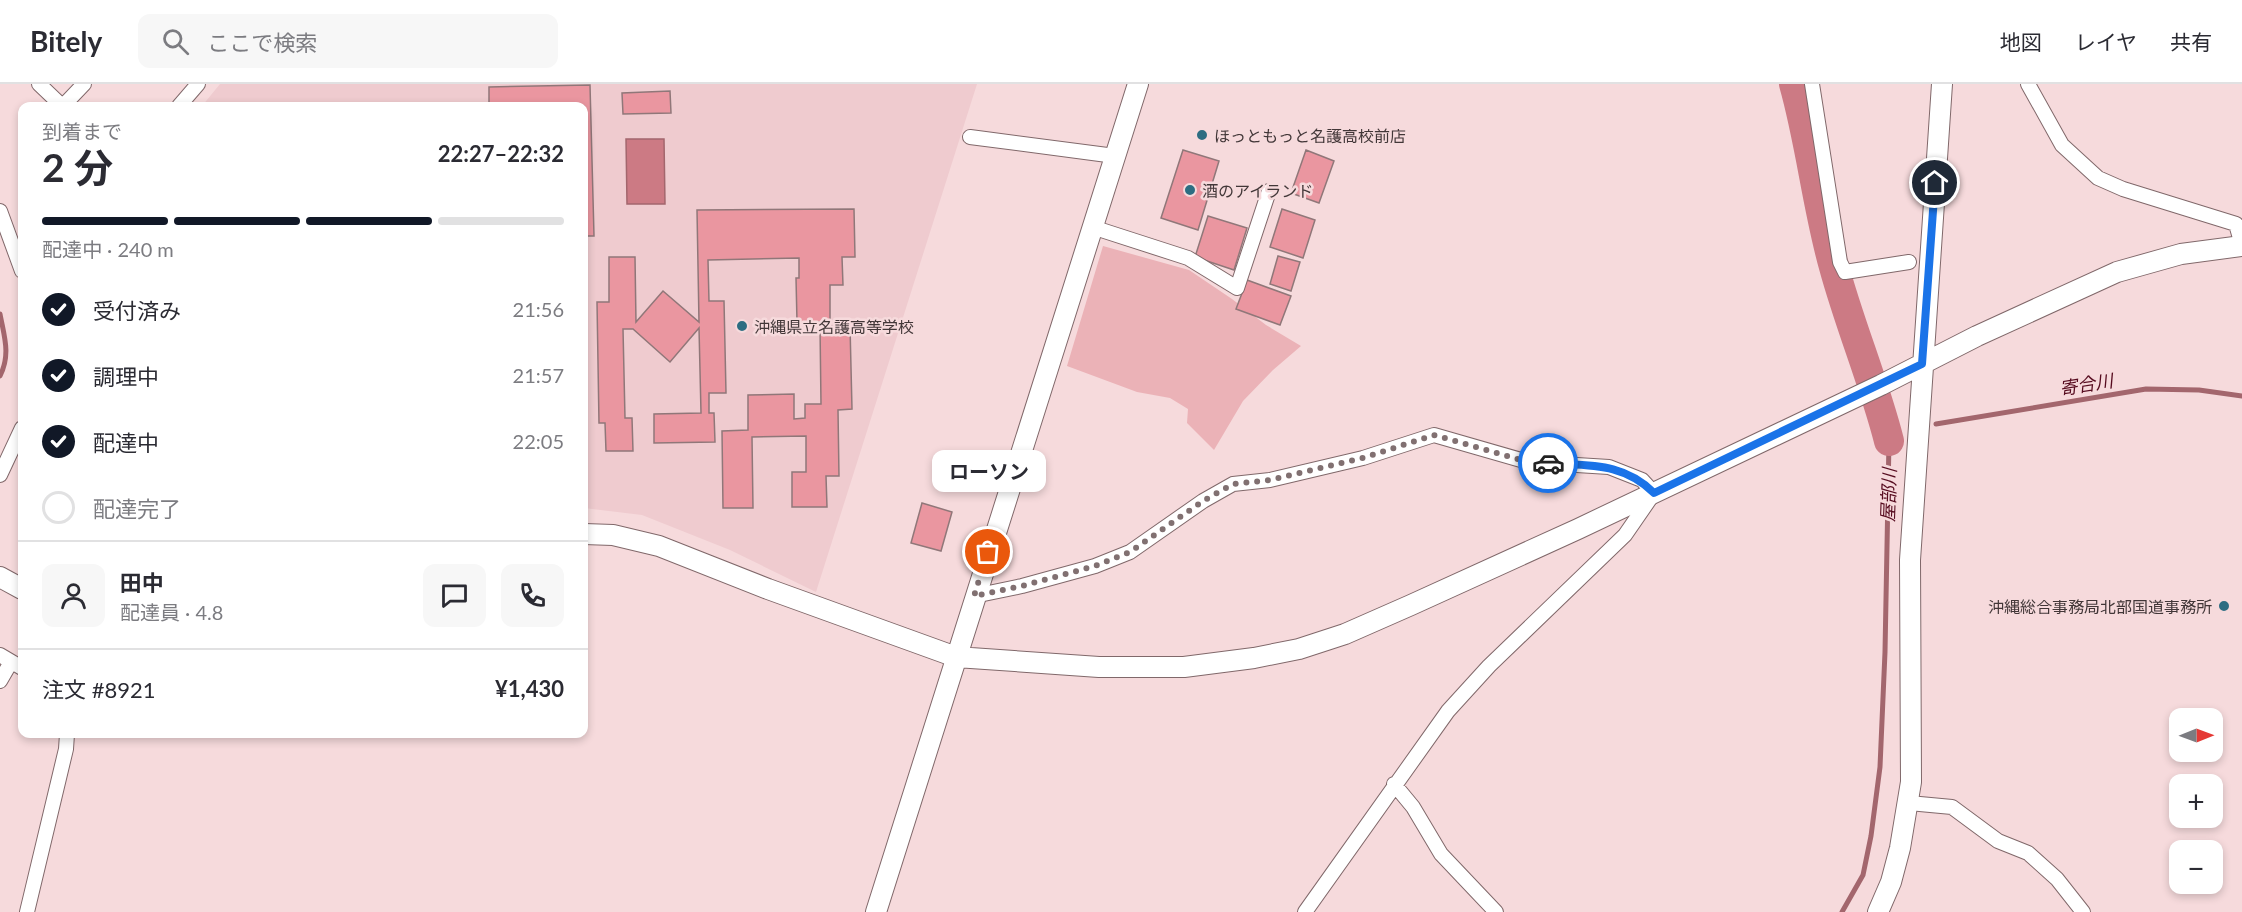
<!DOCTYPE html>
<html lang="ja">
<meta charset="utf-8">
<style>
body{margin:0;font-family:Lato,"Noto Sans JP",sans-serif;background:#f7f7f7;color:#2b2b33;height:100vh;display:flex;flex-direction:column;font-size:22px;white-space:nowrap}
*{box-sizing:border-box;margin:0}
p{font-size:20px;color:#7c7c81}
.icon{flex:none;width:33px;height:33px;fill:none;stroke:currentColor;stroke-width:2;stroke-linecap:round;stroke-linejoin:round}
.map{position:relative;flex:1;overflow:hidden}
.details{position:absolute;left:18px;top:18px;width:570px;height:636px;display:flex;flex-direction:column;background:#fff;border-radius:12px;box-shadow:0 3px 9px #0003}
.details>*{flex:none}
.needle{width:39px;rotate:89deg}
.controls{position:absolute;left:2169px;top:624px;display:grid;gap:12px}
.controls a{display:grid;place-items:center;width:54px;height:54px;border-radius:12px;background:#fff;box-shadow:0 3px 9px #0003;font-size:30px}
.pin{position:absolute;display:grid;place-items:center;width:51px;height:51px;color:#fff;margin:-26px;border:3px solid #fff;border-radius:50%;box-shadow:0 2px 6px #0007}
.courier{position:absolute;display:grid;place-items:center;width:60px;height:60px;margin:-30px;border:4px solid #1a73e8;border-radius:50%;background:#fff;color:#222;box-shadow:0 2px 8px #0007}
.bubble{position:absolute;height:42px;border-radius:12px;background:#fff;box-shadow:0 3px 9px #0003;font-size:20px;font-weight:700;line-height:42px;text-align:center}
.head em{font-style:normal;font-weight:700}
.head div{display:flex;flex-direction:column-reverse}
.head{display:flex;align-items:center;justify-content:space-between;height:102px;padding:0 24px}
h1{font-size:39px;font-weight:700;line-height:45px}
.bar{display:grid;grid-template-columns:repeat(4,1fr);gap:9px 6px;align-content:center;height:72px;padding:0 24px}
.bar i{height:8px;border-radius:4px;background:#e1e1e2}
.bar .active{background:#111827}
.bar p{grid-column:span 4}
.line{display:flex;align-items:center;gap:15px;padding:0 24px;border-top:2px solid #e1e1e2}
.line div{flex:1}
.round{display:grid;place-items:center;flex:none;width:63px;height:63px;border-radius:12px;background:#f7f7f7}
ol{padding:0 24px;list-style:none}
li{display:flex;align-items:center;gap:18px;height:66px}
li p{margin-inline-start:auto}
li .icon{padding:6px;border-radius:50%;background:#111827;color:#fff;stroke-width:4}
li:last-child{color:#7c7c81}
li i{width:33px;height:33px;border:3px solid #e1e1e2;border-radius:50%}
header{display:flex;align-items:center;gap:36px;box-sizing:border-box;height:84px;padding:0 30px;background:#fff;border-bottom:2px solid #e1e1e2}
header strong{font-size:28px}
nav{display:flex;gap:33px;margin-inline-start:auto;font-size:21px}
.search{width:420px;height:54px;background:#f7f7f7;display:flex;align-items:center;gap:15px;box-sizing:border-box;padding:0 21px;border-radius:12px;color:#7c7c81;font-size:22px}
.map>svg:first-child{display:block}
.built{fill:#efcbcf}
.green{fill:#ebb2b7}
.water{fill:#cc7a84;stroke:#a3666d;stroke-width:1.5}
.lines{fill:none;stroke-linecap:round;stroke-linejoin:round}
.stream{stroke:#a3666d;stroke-width:5}
.river{stroke:#cc7a84;stroke-width:30}
.building{fill:#ea96a0;stroke:#907779;stroke-width:1.5}
.street-casing{stroke:#80686a;stroke-width:16}
.secondary-casing{stroke:#80686a;stroke-width:22}
.street{stroke:#fff;stroke-width:14}
.secondary{stroke:#fff;stroke-width:20}
.done{stroke:#817071;stroke-width:6;stroke-dasharray:0 10.8}
.route{stroke:#1a73e8;stroke-width:8}
.poi-dot{fill:#2d6d82;stroke:#f6dadc;stroke-width:2}
.labels{text-anchor:middle;dominant-baseline:central;stroke-width:5;stroke-linejoin:round;paint-order:stroke}
.poi-label{font-size:16px;fill:#423738;stroke:#f6dadc;text-anchor:start}
.water-label{font-size:18px;font-style:italic;fill:#560b1f;stroke:#f6dadc}
</style>
<header>
<strong>Bitely</strong>
<div class="search"><svg class="icon" aria-label="search" viewBox="0 0 24 24"><circle cx="10" cy="10" r="6"/><path d="M15 15l6 6"/></svg>ここで検索</div>
<nav><a>地図</a><a>レイヤ</a><a>共有</a></nav>
</header>
<div class="map">
<svg width="2242" height="828" viewBox="0 0 2242 828">
<rect width="100%" height="100%" fill="#f6dadc"/>
<path class="built" d="M220,0H977L816,508L730,466L642,431L584,424V22H202Z"/>
<path class="green" d="M1103,162L1189,186L1232,215L1266,241L1301,262L1273,286L1243,317L1214,366L1187,339L1188,325L1170,314L1137,308L1067,282Z"/>
<path class="water" d="M626,55H664L665,120H627Z"/>
<g class="lines">
<path class="stream" d="M0,230C4,252 11,270 0,292
M1936,340L2146,305L2199,306L2242,312
M1842,828L1863,791L1871,752L1880,683L1885,568L1889,357"/>
<path class="river" d="M1794,0C1811,60 1817,123 1834,183C1850,242 1874,298 1889,357"/>
</g>
<path class="building" d="M590,1L594,152H584V22H489V3Z
M670,7L671,29L623,30L622,9Z
M1183,66L1219,77L1198,146L1161,134Z
M1306,66L1334,77L1319,119L1291,109Z
M854,125L855,173H842L843,201H830V238H797L796,194H799V174L708,176L709,217H724L726,309H709V329H714L715,358L654,359V330L701,329L699,244L670,278L633,245H623L625,334H632L633,367H606L605,339H599L597,218H609V173H635L636,238L663,207L699,238L697,126Z
M1282,125L1315,136L1303,174L1270,163Z
M1208,132L1247,144L1234,186L1195,173Z
M1278,172L1300,178L1291,207L1270,200Z
M1247,196L1291,212L1280,241L1236,225Z
M820,242H850L852,325L838,326L839,392H826L827,423H792V388H806V352L752,353L753,424H723L722,347L748,346V311L794,310V335L805,334V320H821Z
M922,419L952,428L941,467L911,459Z"/>
<g class="lines">
<g class="street-casing">
<path id="street" d="M39,0L62,22
M1812,0L1840,178L1845,188L1909,178
M2028,0L2062,61L2098,94L2123,105L2236,140L2242,161
M63,22L84,0
M179,22L198,0
M970,53L1115,72
M0,127L22,187
M1092,143L1188,174L1237,204L1269,107
M0,391L22,344
M974,512L1022,502L1095,482L1130,468L1203,417L1233,400L1270,396L1363,374L1434,351L1528,378L1609,383L1642,396L1654,409L1625,451L1489,582L1448,627L1305,828
M0,571L22,584
M0,597L11,578
M1394,700L1413,723L1441,770L1496,828
M1909,719L1952,723L1998,757L2028,769L2057,795L2083,828
M27,828L66,665L67,650"/>
</g>
<g class="secondary-casing">
<path id="secondary" d="M584,450L613,451L659,462L768,505L956,573L1099,583H1184L1254,574L1299,565L1345,550L1411,521L1578,445L1881,301L1977,252L2117,188L2181,170L2242,162
M0,493L22,505
M876,828L1138,0
M1878,828L1891,798L1900,764L1911,698L1910,476L1942,0"/>
</g>
<use href="#street" class="street"/>
<use href="#secondary" class="secondary"/>
</g>
<g class="lines">
<path class="done" d="M988,468L974,512L1022,502L1095,482L1130,468L1203,417L1233,400L1270,396L1363,374L1434,351L1528,378L1548,379"/>
<path class="route" d="M1548,379C1589,382 1623,378 1654,409L1922,280L1935,99"/>
</g>
<g class="poi-dot">
<circle cx="1202" cy="51" r="6"/>
<circle cx="1190" cy="106" r="6"/>
<circle cx="742" cy="242" r="6"/>
<circle cx="2224" cy="522" r="6"/>
</g>
<g class="labels">
<g class="poi-label">
<text x="1214" y="51">ほっともっと名護高校前店</text>
<text x="1202" y="106">酒のアイランド</text>
<text x="754" y="242">沖縄県立名護高等学校</text>
<text x="2212" y="522" text-anchor="end">沖縄総合事務局北部国道事務所</text>
</g>
<g class="water-label">
<text transform="translate(2086 300) rotate(-9)">寄合川</text>
<text transform="translate(1888 411) rotate(-88)">屋部川</text>
</g>
</g>
</svg>
<div class="controls">
<a><svg class="needle" viewBox="-14 -14 28 28"><path d="M0-13l5 13h-10z" fill="#e53935"/><path d="M0 13l5-13h-10z" fill="#7c7c81"/></svg></a>
<a>+</a>
<a>−</a>
</div>
<div class="pin" style="left:988px;top:468px;background:#ea580c"><svg class="icon" aria-label="bag" viewBox="0 0 24 24"><path d="M5 8h14l-1 12H6zM9 8a3 3 0 0 1 6 0"/></svg></div>
<div class="pin" style="left:1935px;top:99px;background:#1f2937"><svg class="icon" aria-label="home" viewBox="0 0 24 24"><path d="M3 11l9-7 9 7M6 9v11h12V9"/></svg></div>
<div class="courier" style="left:1548px;top:379px"><svg class="icon" aria-label="car" viewBox="0 0 24 24"><path d="M5 17H2v-5l4-1 3-4h7l3 4 3 1v5h-3M9 17h6M6 11h13"/><circle cx="7" cy="17" r="2"/><circle cx="17" cy="17" r="2"/></svg></div>
<div class="bubble" style="left:932px;top:366px;width:114px">ローソン</div>
<section class="details">
<div class="head"><div><h1>2 分</h1><p>到着まで</p></div><em>22:27–22:32</em></div>
<div class="bar"><i class="active"></i><i class="active"></i><i class="active"></i><i></i><p>配達中 · 240 m</p></div>
<ol>
<li><svg class="icon" aria-label="check" viewBox="0 0 24 24"><path d="M5 12l5 5 9-10"/></svg>受付済み<p>21:56</p></li>
<li><svg class="icon" aria-label="check" viewBox="0 0 24 24"><path d="M5 12l5 5 9-10"/></svg>調理中<p>21:57</p></li>
<li><svg class="icon" aria-label="check" viewBox="0 0 24 24"><path d="M5 12l5 5 9-10"/></svg>配達中<p>22:05</p></li>
<li><i></i>配達完了</li>
</ol>
<div class="line" style="height:108px"><a class="round"><svg class="icon" aria-label="person" viewBox="0 0 24 24"><circle cx="12" cy="8" r="4"/><path d="M4 21q1-7 8-7t8 7"/></svg></a><div><b>田中</b><p>配達員 · 4.8</p></div><a class="round"><svg class="icon" aria-label="chat" viewBox="0 0 24 24"><path d="M4 5h16v11H9l-5 4z"/></svg></a><a class="round"><svg class="icon" aria-label="phone" viewBox="0 0 24 24"><path d="M5 4h4l2 5-3 2q2 4 5 5l2-3 5 2v4C11 20 4 13 5 4z"/></svg></a></div>
<div class="line" style="height:78px"><div>注文 #8921</div><b>¥1,430</b></div>
</section>
</div>
